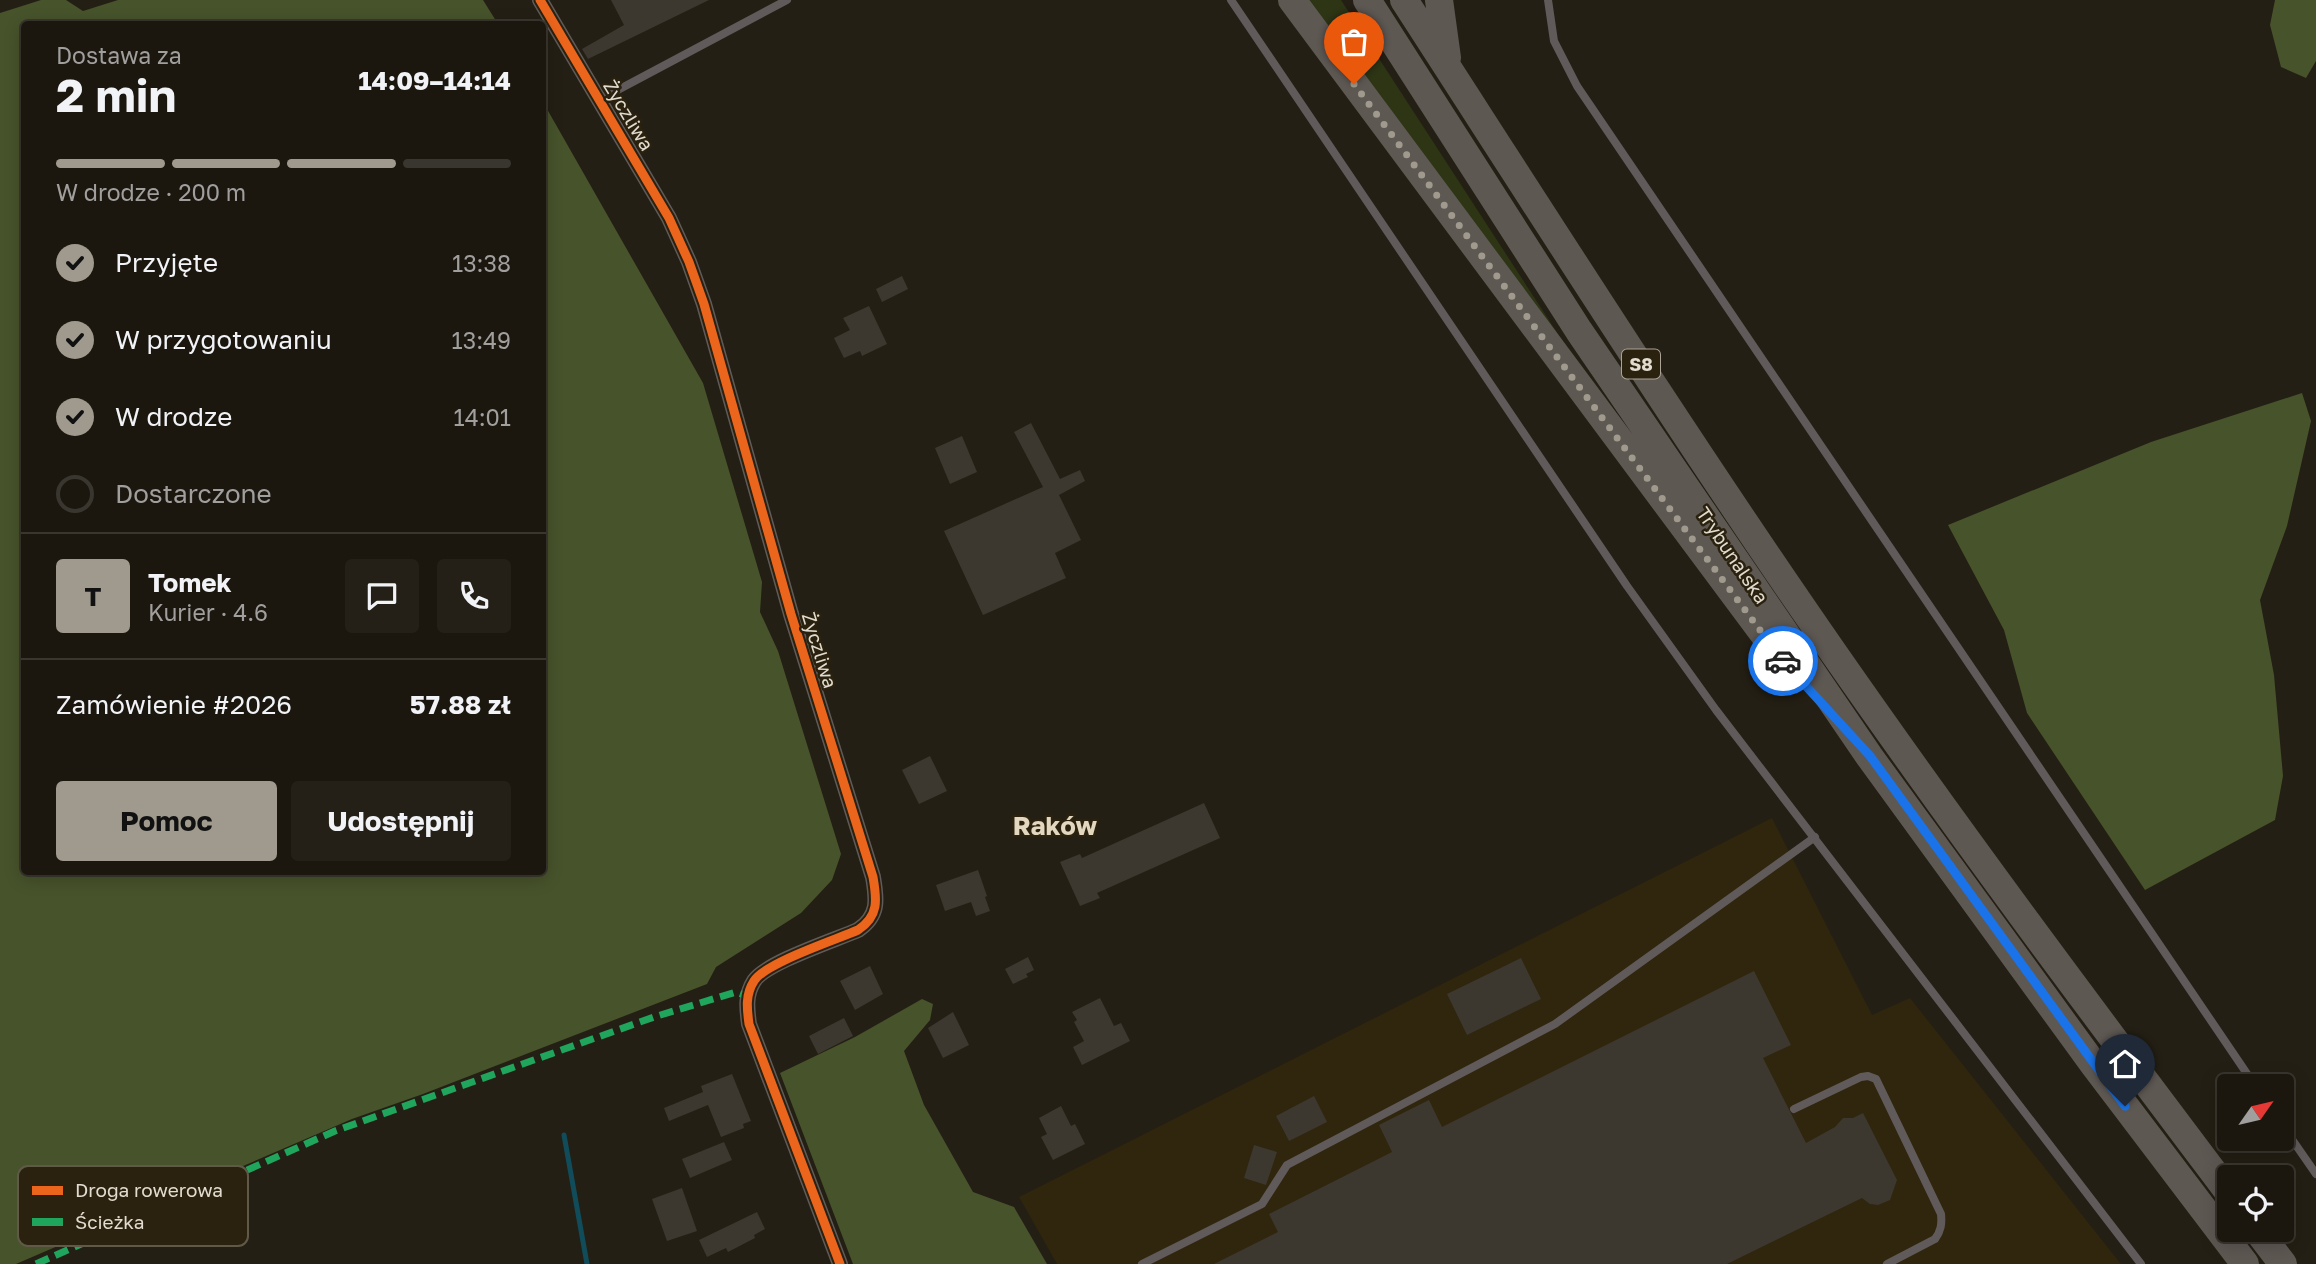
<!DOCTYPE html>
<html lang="pl">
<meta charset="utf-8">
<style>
body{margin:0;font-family:"Golos Text",sans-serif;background:#242018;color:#f1f3f6;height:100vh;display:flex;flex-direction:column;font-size:26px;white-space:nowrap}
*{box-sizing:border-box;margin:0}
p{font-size:23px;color:#a09f9e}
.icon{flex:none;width:38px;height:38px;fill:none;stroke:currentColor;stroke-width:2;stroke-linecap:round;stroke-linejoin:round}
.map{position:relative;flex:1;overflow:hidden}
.sheet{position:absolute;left:21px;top:21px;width:525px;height:854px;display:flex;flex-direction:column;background:#1b170f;border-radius:7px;box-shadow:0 4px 18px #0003,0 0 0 2px #39362f}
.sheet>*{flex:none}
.needle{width:46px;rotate:56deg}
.controls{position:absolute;left:2217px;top:1074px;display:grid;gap:14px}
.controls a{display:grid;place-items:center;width:77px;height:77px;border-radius:7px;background:#1b170f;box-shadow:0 4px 18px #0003,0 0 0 2px #39362f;font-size:35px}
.pin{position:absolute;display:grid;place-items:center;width:60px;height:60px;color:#fff;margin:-72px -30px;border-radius:50% 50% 50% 0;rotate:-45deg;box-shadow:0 0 7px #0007}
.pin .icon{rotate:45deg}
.courier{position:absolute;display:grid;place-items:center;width:70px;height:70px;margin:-35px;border:5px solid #1a73e8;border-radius:50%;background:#fff;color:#222;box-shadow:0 2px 9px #0007}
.summary em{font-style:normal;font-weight:700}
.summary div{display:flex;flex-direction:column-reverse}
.summary{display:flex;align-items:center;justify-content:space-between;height:119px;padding:0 35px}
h1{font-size:46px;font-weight:700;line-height:52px}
.bar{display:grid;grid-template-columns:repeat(4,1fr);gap:10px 7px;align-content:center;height:84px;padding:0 35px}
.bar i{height:9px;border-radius:5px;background:#39362f}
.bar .current{background:#a09a8e}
.bar p{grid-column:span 4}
.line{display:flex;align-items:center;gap:18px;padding:0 35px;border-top:2px solid #39362f}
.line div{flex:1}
.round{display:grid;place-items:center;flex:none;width:74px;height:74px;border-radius:7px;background:#242018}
ol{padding:0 35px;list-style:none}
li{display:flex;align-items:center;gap:21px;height:77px}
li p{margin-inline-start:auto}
li .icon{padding:7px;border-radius:50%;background:#a09a8e;color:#111;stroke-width:4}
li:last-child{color:#a09f9e}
li i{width:38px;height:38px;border:4px solid #39362f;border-radius:50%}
.action{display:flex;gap:14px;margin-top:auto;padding:14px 35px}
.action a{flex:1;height:80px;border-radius:7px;background:#a09a8e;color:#111;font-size:28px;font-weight:700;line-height:80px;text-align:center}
.action a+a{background:#242018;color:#f1f3f6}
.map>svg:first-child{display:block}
.built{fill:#30250d}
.green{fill:#2d3515}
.forest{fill:#47532b}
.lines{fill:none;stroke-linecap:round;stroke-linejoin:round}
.stream{stroke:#114c5b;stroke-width:5}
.building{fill:#3c382f}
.lane{stroke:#605b5a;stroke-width:8}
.street{stroke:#605b5a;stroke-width:16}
.highway{stroke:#5e5853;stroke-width:28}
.quiet{stroke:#20a55d;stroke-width:7;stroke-dasharray:14 7;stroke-linecap:butt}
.cycleway-casing{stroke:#2a210e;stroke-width:13}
.cycleway{stroke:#eb651d;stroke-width:9}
.done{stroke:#a09a8e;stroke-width:7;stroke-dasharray:0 12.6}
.route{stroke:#1a73e8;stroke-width:9}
.labels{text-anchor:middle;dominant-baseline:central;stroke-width:5;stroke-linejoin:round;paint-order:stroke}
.shield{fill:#2a210e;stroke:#aba496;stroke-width:2}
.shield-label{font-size:18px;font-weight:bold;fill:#e2dcd0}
.street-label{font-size:19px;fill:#e2dcd0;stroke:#2a210e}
.district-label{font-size:26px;font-weight:bold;fill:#e3d7c0;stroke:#2a210e}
.key{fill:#2a210e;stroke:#615948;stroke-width:2}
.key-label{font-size:19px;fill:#e2dcd0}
</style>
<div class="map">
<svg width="2316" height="1264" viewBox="0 0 2316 1264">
<rect width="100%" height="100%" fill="#241f14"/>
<path class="built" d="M1772,818L1872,1015L1910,998L2121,1264H1057L1019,1197Z"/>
<path class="green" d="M1306,0H1341L1569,351Z"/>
<path class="forest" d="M41,0H66L83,11L118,0H483L498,24H24V872H542L543,102L703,383L762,582L760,612L778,651L841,854L832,880L801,913L716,967L707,984L423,1094L352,1119L16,1264H0V13Z
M2275,0H2316V61L2306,78L2281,67L2270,25Z
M2302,393L2311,421L2287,526L2260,600L2274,675L2283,776L2275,820L2145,890L2027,713L2004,630L1948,525L2151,442Z
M922,999L933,1004L930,1020L904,1051L924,1105L973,1192L1014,1207L1047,1264H853L780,1073L855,1037Z"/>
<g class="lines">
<path class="stream" d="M564,1135L587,1264"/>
</g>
<path class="building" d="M611,0H709L588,59L582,49L624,25Z
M902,276L908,289L882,302L876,289Z
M869,306L887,344L862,356L860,351L844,358L834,338L850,330L843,318Z
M1031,423L1060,479L1080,470L1085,481L1059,495L1081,540L1055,553L1066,578L983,615L944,531L1043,487L1014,432Z
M962,436L977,472L950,484L935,448Z
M930,756L947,791L919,804L902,770Z
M1204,803L1220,838L1097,893L1100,898L1080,906L1060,862L1080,854L1082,858Z
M978,870L987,896L985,897L990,911L976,916L971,902L945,911L936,885Z
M1028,957L1034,970L1026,974L1028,977L1013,984L1005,969Z
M1521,958L1541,999L1467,1035L1447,994Z
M870,966L883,994L855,1010L840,981Z
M1754,971L1791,1045L1763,1058L1806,1143L1835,1127L1843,1118H1853L1863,1113L1897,1180L1890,1200L1878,1205L1870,1204L1862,1198L1727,1264H1214L1278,1232L1269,1214L1392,1152L1379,1125L1429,1100L1442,1127Z
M1100,998L1114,1026L1121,1023L1130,1041L1082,1065L1073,1047L1084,1041L1074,1022L1077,1020L1072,1012Z
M953,1012L969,1045L943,1058L928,1028Z
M844,1018L853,1036L818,1054L809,1036Z
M732,1074L751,1121L743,1124L744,1128L721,1137L708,1105L669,1121L664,1108L703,1092L701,1086Z
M1314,1096L1327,1122L1289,1141L1276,1116Z
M1061,1106L1071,1126L1075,1124L1085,1144L1053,1160L1041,1137L1047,1134L1039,1118Z
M724,1142L732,1160L690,1178L682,1159Z
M1254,1145L1277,1152L1266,1185L1244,1178Z
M682,1188L697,1231L667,1241L652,1199Z
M757,1212L765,1229L754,1235L755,1238L728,1252L726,1248L707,1257L699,1240Z"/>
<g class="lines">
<path class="lane" d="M1231,0L1627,586L1716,710L2141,1264
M1548,0L1554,41L1577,86L2256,1087
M599,100L787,0
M1794,1109L1861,1077L1868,1076L1876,1079L1941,1214C1942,1224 1941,1231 1935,1239L1887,1264
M2282,1125L2316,1174
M1142,1264L1262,1204L1287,1165L1555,1024L1815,837"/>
<path class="street" d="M540,0L669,218L689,262L704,304L791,614L873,877C877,900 879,916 858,930C835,940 765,963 754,981C745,995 747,1009 749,1024L840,1264"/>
<path class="highway" d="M1292,0L1777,652
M1367,0L1579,331L1869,756L2094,1065L2245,1264
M1404,0C1545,218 1685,439 1833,652C1961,836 2095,1015 2230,1194
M1439,0L1447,58
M2257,1230L2283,1264"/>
<path class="quiet" d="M36,1264L335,1131L654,1017L736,992L747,996"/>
<g class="cycleway-casing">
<path id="cycleway" d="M540,0L669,218L689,262L704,304L791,614L873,877C877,900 879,916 858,930C835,940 765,963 754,981C745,995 747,1009 749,1024L840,1264"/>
</g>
<use href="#cycleway" class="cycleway"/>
</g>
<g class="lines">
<path class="done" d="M1354,84L1783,661"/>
<path class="route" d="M1783,661L1870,756L2125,1106"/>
</g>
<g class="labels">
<rect class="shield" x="1622" y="349.5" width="38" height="29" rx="5"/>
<g class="shield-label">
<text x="1641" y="364">S8</text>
</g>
<g class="street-label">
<text transform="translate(629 115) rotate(59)">Życzliwa</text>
<text transform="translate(1733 555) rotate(56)">Trybunalska</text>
<text transform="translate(820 650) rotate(73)">Życzliwa</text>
</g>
<g class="district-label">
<text x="1055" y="825">Raków</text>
</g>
</g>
<rect x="18" y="1166" width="230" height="80" rx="10" class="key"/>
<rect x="32" y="1186" width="31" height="9" fill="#eb651d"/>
<rect x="32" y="1218" width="31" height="8" fill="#20a55d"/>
<g class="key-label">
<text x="75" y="1197">Droga rowerowa</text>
<text x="75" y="1229">Ścieżka</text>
</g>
</svg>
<div class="controls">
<a><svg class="needle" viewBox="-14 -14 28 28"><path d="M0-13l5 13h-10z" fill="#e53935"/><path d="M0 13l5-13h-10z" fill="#a09f9e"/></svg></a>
<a><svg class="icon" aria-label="locate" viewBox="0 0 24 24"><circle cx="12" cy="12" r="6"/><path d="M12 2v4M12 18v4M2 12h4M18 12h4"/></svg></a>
</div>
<div class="pin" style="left:1354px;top:84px;background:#ea580c"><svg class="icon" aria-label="bag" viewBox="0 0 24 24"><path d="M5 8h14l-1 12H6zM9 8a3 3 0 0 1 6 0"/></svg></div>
<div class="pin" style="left:2125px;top:1106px;background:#1f2937"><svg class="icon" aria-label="home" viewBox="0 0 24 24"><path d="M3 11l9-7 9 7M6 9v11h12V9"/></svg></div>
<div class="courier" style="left:1783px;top:661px"><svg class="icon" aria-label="car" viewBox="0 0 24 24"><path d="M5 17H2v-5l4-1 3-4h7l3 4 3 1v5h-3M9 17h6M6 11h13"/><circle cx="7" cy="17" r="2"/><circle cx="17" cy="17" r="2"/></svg></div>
<section class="sheet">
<div class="summary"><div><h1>2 min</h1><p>Dostawa za</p></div><em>14:09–14:14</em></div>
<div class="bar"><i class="current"></i><i class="current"></i><i class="current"></i><i></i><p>W drodze · 200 m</p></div>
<ol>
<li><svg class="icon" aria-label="check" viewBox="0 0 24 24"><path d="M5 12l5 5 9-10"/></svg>Przyjęte<p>13:38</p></li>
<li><svg class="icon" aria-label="check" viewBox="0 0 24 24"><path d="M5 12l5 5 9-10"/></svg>W przygotowaniu<p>13:49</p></li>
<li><svg class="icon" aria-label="check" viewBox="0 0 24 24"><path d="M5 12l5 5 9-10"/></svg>W drodze<p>14:01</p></li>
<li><i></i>Dostarczone</li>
</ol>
<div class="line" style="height:126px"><b class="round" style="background:#a09a8e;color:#111">T</b><div><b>Tomek</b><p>Kurier · 4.6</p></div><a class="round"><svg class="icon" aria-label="chat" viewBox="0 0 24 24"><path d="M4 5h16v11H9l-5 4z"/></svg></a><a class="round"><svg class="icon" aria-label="phone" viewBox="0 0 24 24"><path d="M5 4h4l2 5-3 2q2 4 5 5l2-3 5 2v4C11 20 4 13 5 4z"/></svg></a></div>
<div class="line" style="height:91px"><div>Zamówienie #2026</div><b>57.88 zł</b></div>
<div class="action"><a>Pomoc</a><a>Udostępnij</a></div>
</section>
</div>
